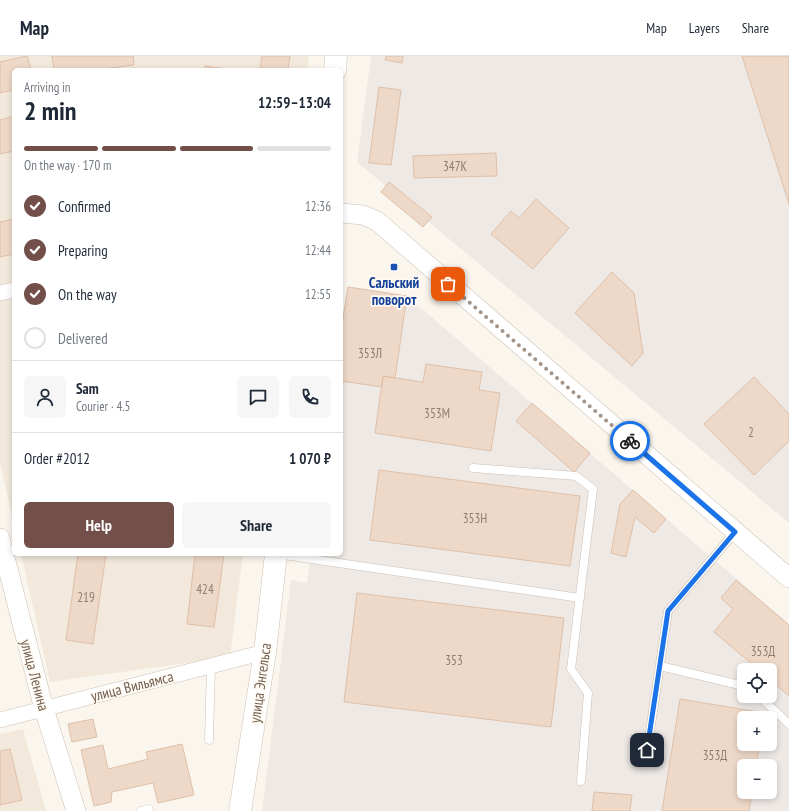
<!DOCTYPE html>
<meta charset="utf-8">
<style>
body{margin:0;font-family:"PT Sans Narrow",sans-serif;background:#f6f6f7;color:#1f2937;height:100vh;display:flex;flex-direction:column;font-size:15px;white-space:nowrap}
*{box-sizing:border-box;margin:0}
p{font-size:13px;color:#747a83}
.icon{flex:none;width:22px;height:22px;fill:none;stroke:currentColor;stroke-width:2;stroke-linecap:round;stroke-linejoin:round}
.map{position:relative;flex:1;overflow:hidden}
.panel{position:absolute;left:12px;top:12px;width:331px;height:488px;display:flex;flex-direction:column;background:#fff;border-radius:6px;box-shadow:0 2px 6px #0003}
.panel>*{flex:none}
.buttons{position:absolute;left:737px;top:607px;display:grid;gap:8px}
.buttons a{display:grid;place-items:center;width:40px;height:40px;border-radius:6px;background:#fff;box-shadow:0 2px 6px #0003;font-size:20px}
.pin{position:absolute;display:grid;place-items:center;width:34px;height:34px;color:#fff;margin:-17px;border-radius:8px;box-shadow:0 2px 6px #0006}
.courier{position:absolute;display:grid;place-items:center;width:40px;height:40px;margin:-20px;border:3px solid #1a73e8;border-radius:50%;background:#fff;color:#222;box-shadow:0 1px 5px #0007}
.overview em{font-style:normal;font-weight:700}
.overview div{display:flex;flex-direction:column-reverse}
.overview{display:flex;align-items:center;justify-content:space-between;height:68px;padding:0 12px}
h1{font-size:26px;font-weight:700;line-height:30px}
.bar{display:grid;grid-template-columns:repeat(4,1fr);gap:6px 4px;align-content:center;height:48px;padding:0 12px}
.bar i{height:5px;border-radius:3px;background:#e0e1e3}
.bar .selected{background:#725049}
.bar p{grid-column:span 4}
.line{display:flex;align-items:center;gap:10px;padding:0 12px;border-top:1px solid #e0e1e3}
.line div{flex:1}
.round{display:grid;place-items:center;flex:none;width:42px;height:42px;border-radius:6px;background:#f6f6f7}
ol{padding:0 12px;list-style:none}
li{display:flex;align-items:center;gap:12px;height:44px}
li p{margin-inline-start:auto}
li .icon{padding:4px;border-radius:50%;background:#725049;color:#fff;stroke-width:4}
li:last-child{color:#747a83}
li i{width:22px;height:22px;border:2px solid #e0e1e3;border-radius:50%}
.action{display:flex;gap:8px;margin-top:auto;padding:8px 12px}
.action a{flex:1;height:46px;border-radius:6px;background:#725049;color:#fff;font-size:16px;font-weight:700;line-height:46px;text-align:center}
.action a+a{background:#f6f6f7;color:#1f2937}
header{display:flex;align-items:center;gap:24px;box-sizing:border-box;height:56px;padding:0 20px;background:#fff;border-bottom:1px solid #e0e1e3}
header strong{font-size:19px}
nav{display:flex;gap:22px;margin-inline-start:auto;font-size:14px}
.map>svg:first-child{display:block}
.residential{fill:#f2e9dc}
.industrial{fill:#eee9e5;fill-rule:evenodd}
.building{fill:#eed8c7;stroke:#dfc0a9}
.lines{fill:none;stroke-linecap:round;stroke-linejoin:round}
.service-casing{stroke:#cdbfb3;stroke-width:9}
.minor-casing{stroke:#cdbfb3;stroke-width:16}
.tertiary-casing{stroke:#cdbfb3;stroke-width:20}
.secondary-casing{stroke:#cfc0b1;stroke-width:23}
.service{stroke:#fff;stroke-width:8}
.minor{stroke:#fff;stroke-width:15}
.tertiary{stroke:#fff;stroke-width:19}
.secondary{stroke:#fff;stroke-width:22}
.done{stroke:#a49488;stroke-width:4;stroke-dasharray:0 7.2}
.route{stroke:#1a73e8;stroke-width:5}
.transit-dot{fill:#1a4fb4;stroke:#fefaf4;stroke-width:1.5}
.labels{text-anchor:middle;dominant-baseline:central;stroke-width:3.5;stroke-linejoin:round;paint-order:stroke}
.number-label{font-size:13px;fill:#937e6e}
.transit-label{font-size:15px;font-weight:bold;fill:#164399;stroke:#fefaf4}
.street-label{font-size:15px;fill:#756051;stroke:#fefaf4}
</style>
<header>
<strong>Map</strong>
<nav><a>Map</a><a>Layers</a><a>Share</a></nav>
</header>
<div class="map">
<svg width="789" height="755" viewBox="0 0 789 755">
<rect width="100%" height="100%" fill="#fbf6ed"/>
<path class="residential" d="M0,0H309L307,14H14V469L0,407Z
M21,498H243L230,601L50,626Z
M23,673L46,755H0V678Z"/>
<path class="industrial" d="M371,0H789V467L357,106Z
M348,231L408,241L789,568V755H262L291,524L307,527L311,498H341V276ZM744,614H770V640H744ZM744,662H770V688H744ZM744,710H770V736H744Z"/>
<path class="building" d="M27,0L31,14H14V34L0,37V6Z
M52,0H133L134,9L95,14H54Z
M262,0H290L288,14H260Z
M386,0H403L402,7L385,4Z
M742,0H789V148Z
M205,10L233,14H205Z
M379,31L401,34L391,109L369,107Z
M14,60V95L0,98V64Z
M496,97L497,120L414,122L413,100Z
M389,126L432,161L423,171L381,136Z
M536,143L569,172L533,213L491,178L511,155L519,162Z
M14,163V198L0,201V166Z
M612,216L634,237L643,297L632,310L575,257Z
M348,231L407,240L395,322L383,320L382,331L341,325V274Z
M426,308L482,316L479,334L500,337L491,395L375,377L383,320L423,326Z
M754,321L789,358V385L754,419L704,368Z
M532,347L590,397L574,416L516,365Z
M379,414L580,440L570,510L370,484Z
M633,434L666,463L654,477L635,461L626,501L611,497L620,448Z
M78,498H106L93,588L66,584Z
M195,498H224L214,571L187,568Z
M736,524L789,569V640L770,624V614H759L714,576L733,553L721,542Z
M357,537L564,562L551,671L344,646Z
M680,643L765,657L764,662H744V688H760L756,710H744V736H752L749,755H662Z
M93,663L97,681L72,686L68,668Z
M182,688L194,739L158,747L153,727L112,736L111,746L94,750L81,694L103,689L108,713L148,703L146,696Z
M10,693L22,744L0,749V695Z
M594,736L632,739L630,755H592Z"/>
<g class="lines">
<g class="service-casing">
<path id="service" d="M473,412L576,420L593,433L571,613L588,637L581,725
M277,498L580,542
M660,610L744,630
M759,640L789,668
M209,684L211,610
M647,695L668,555L735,476
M141,755L149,753"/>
</g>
<g class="minor-casing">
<path id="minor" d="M0,237L14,234
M0,664L265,596"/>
</g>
<g class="tertiary-casing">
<path id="tertiary" d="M341,157L363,159L377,165L789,522
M0,482L44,653L76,755"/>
</g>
<g class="secondary-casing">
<path id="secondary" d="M335,14L336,0
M240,755L265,596L276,498"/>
</g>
<use href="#service" class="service"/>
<use href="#minor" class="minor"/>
<use href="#tertiary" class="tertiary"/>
<use href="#secondary" class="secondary"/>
</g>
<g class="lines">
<path class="done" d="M448,228L630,385"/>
<path class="route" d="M630,385L735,476L668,555L647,694"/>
</g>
<rect class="transit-dot" x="390" y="207" width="8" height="8" rx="2"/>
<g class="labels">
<g class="number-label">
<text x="455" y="110">347К</text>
<text x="370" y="297">353Л</text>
<text x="437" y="357">353М</text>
<text x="751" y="376">2</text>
<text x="475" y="462">353Н</text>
<text x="205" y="533">424</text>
<text x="86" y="541">219</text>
<text x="763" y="595">353Д</text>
<text x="454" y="604">353</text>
<text x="715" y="699">353Д</text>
</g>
<g class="transit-label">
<text x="394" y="226">Сальский<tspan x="394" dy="17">поворот</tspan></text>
</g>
<g class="street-label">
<text transform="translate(35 619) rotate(75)">улица Ленина</text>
<text transform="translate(260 627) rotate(-82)">улица Энгельса</text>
<text transform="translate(132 630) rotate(-14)">улица Вильямса</text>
</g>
</g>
</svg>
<div class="buttons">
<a><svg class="icon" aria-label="locate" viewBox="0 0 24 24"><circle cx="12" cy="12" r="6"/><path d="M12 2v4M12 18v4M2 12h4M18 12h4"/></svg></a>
<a>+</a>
<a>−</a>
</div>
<div class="pin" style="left:448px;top:228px;background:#ea580c"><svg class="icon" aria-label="bag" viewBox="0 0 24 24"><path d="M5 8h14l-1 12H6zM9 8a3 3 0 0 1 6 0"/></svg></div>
<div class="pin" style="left:647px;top:694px;background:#1f2937"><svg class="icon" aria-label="home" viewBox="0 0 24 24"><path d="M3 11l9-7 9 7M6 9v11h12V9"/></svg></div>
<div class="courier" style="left:630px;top:385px"><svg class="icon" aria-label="bike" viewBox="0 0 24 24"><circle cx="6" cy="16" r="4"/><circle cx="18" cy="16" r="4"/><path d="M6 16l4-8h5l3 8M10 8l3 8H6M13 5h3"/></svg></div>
<section class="panel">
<div class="overview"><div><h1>2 min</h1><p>Arriving in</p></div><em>12:59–13:04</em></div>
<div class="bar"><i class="selected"></i><i class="selected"></i><i class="selected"></i><i></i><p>On the way · 170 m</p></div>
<ol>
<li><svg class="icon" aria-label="check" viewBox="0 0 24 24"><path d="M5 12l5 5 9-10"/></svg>Confirmed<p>12:36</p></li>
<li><svg class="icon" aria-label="check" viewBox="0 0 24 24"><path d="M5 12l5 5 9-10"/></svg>Preparing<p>12:44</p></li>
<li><svg class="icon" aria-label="check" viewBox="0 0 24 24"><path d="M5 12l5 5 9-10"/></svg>On the way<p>12:55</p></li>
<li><i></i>Delivered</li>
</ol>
<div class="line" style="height:72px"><a class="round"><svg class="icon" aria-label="person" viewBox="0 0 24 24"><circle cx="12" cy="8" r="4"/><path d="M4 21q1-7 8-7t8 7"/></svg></a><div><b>Sam</b><p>Courier · 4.5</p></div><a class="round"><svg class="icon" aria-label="chat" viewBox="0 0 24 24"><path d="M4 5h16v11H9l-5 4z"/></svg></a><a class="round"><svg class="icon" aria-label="phone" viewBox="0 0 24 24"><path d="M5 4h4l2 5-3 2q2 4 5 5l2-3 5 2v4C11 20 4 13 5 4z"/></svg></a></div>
<div class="line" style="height:52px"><div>Order #2012</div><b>1 070 ₽</b></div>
<div class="action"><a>Help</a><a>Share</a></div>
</section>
</div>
